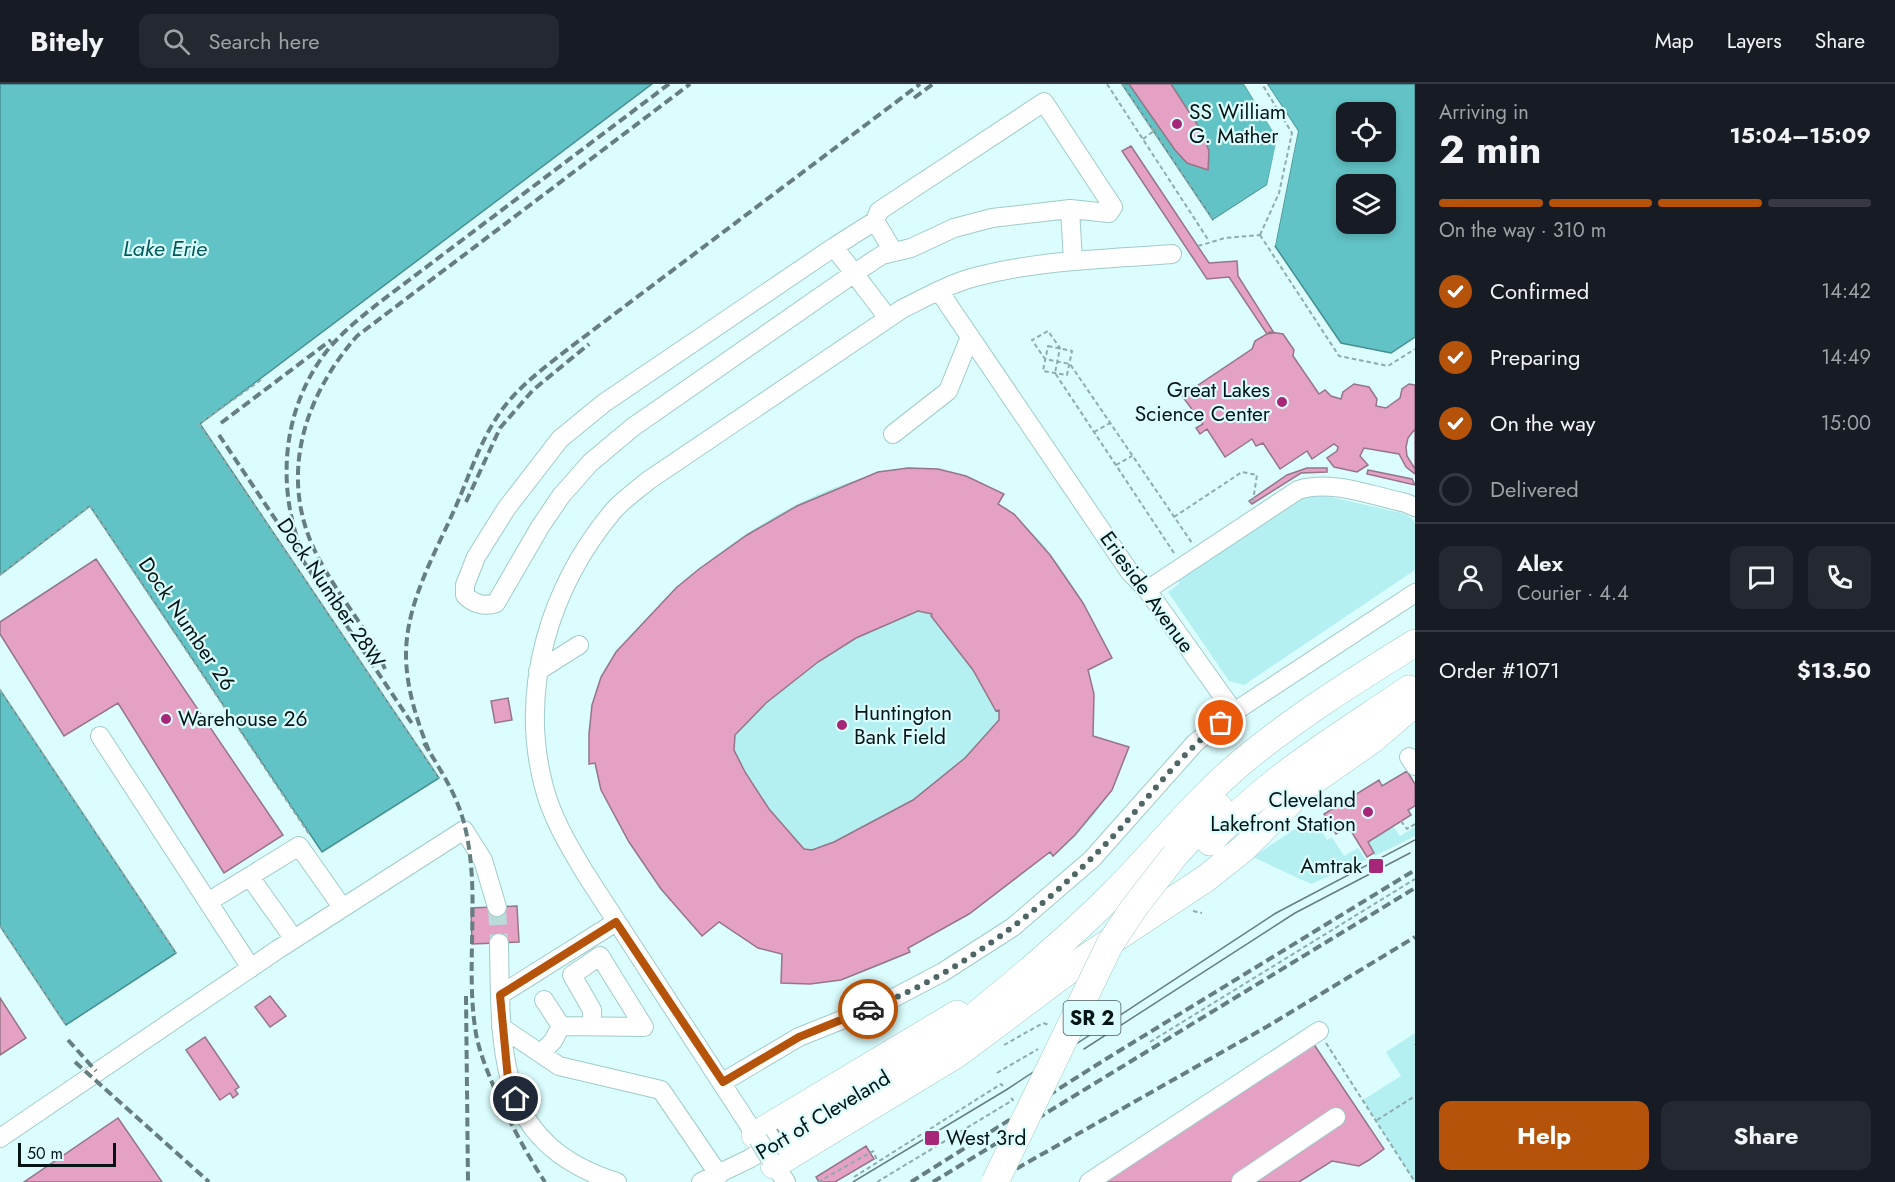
<!DOCTYPE html>
<meta charset="utf-8">
<style>
body{margin:0;font-family:Jost,sans-serif;background:#242831;color:#f1f3f6;height:100vh;display:flex;flex-direction:column;font-size:22px;white-space:nowrap}
*{box-sizing:border-box;margin:0}
p{font-size:20px;color:#9ea1a6}
.icon{flex:none;width:33px;height:33px;fill:none;stroke:currentColor;stroke-width:2;stroke-linecap:round;stroke-linejoin:round}
.map{position:relative;flex:1;overflow:hidden}
.drawer{display:flex;flex-direction:column;background:#171b24;width:480px}
.drawer>*{flex:none}
.fabs{position:absolute;left:1336px;top:18px;display:grid;gap:12px}
.fabs a{display:grid;place-items:center;width:60px;height:60px;border-radius:12px;background:#171b24;box-shadow:0 3px 9px #0003;font-size:30px}
.scale{position:absolute;left:18px;bottom:15px;width:98px;box-sizing:border-box;padding-left:6px;border:3px solid #051415;border-top:0;font-size:16px;line-height:21px;white-space:nowrap;color:#051415;-webkit-text-stroke:4px #dbfdfd;paint-order:stroke}
.pin{position:absolute;display:grid;place-items:center;width:51px;height:51px;color:#fff;margin:-26px;border:3px solid #fff;border-radius:50%;box-shadow:0 2px 6px #0007}
.courier{position:absolute;display:grid;place-items:center;width:60px;height:60px;margin:-30px;border:4px solid #b45309;border-radius:50%;background:#fff;color:#222;box-shadow:0 2px 8px #0007}
.overview em{font-style:normal;font-weight:700}
.overview div{display:flex;flex-direction:column-reverse}
.overview{display:flex;align-items:center;justify-content:space-between;height:102px;padding:0 24px}
h1{font-size:39px;font-weight:700;line-height:45px}
.bar{display:grid;grid-template-columns:repeat(4,1fr);gap:9px 6px;align-content:center;height:72px;padding:0 24px}
.bar i{height:8px;border-radius:4px;background:#363941}
.bar .selected{background:#b45309}
.bar p{grid-column:span 4}
.line{display:flex;align-items:center;gap:15px;padding:0 24px;border-top:2px solid #363941}
.line div{flex:1}
.round{display:grid;place-items:center;flex:none;width:63px;height:63px;border-radius:12px;background:#242831}
ol{padding:0 24px;list-style:none}
li{display:flex;align-items:center;gap:18px;height:66px}
li p{margin-inline-start:auto}
li .icon{padding:6px;border-radius:50%;background:#b45309;color:#fff;stroke-width:4}
li:last-child{color:#9ea1a6}
li i{width:33px;height:33px;border:3px solid #363941;border-radius:50%}
.button{display:flex;gap:12px;margin-top:auto;padding:12px 24px}
.button a{flex:1;height:69px;border-radius:12px;background:#b45309;color:#fff;font-size:24px;font-weight:700;line-height:69px;text-align:center}
.button a+a{background:#242831;color:#f1f3f6}
header{display:flex;align-items:center;gap:36px;box-sizing:border-box;height:84px;padding:0 30px;background:#171b24;border-bottom:2px solid #363941}
header strong{font-size:28px}
nav{display:flex;gap:33px;margin-inline-start:auto;font-size:21px}
.search{width:420px;height:54px;background:#242831;display:flex;align-items:center;gap:15px;box-sizing:border-box;padding:0 21px;border-radius:12px;color:#9ea1a6;font-size:22px}
main{display:flex;flex:1;min-height:0}
.map>svg:first-child{display:block}
.green{fill:#b4eff1}
.water{fill:#62c3c6;stroke:#468e91;stroke-width:1.5;fill-rule:evenodd}
.pier{fill:#dbfdfd}
.building{fill:#e4a1c4;stroke:#957686;stroke-width:1.5;fill-rule:evenodd}
.lines{fill:none;stroke-linecap:round;stroke-linejoin:round}
.minor-tunnel{stroke:#bbdada;stroke-width:18;stroke-dasharray:18 9;stroke-linecap:butt}
.minor-casing{stroke:#a1cacb;stroke-width:20}
.highway-casing{stroke:#a1cacb;stroke-width:28}
.path{stroke:#8fabab;stroke-width:2;stroke-dasharray:4.5 3;stroke-linecap:butt}
.minor{stroke:#fff;stroke-width:18}
.highway{stroke:#fff;stroke-width:27}
.tram{stroke:#667e7f;stroke-width:1.5}
.rail{stroke:#667e7f;stroke-width:4;stroke-dasharray:9 4.5;stroke-linecap:butt}
.minor-bridge-casing{stroke:#a1cacb;stroke-width:20;stroke-linecap:butt}
.highway-bridge-casing{stroke:#a1cacb;stroke-width:28;stroke-linecap:butt}
.path-bridge{stroke:#8fabab;stroke-width:2;stroke-dasharray:4.5 3;stroke-linecap:butt}
.minor-bridge{stroke:#fff;stroke-width:18}
.highway-bridge{stroke:#fff;stroke-width:27}
.done{stroke:#506666;stroke-width:6;stroke-dasharray:0 10.8}
.route{stroke:#b45309;stroke-width:8}
.poi-dot{fill:#a62778;stroke:#dbfdfd;stroke-width:2}
.labels{text-anchor:middle;dominant-baseline:central;stroke-width:4.5;stroke-linejoin:round;paint-order:stroke}
.shield{fill:#dbfdfd;stroke:#455a5b;stroke-width:1.5}
.shield-label{font-size:20px;font-weight:bold;fill:#051415}
.poi-label{font-size:21px;fill:#051415;stroke:#dbfdfd;text-anchor:start}
.street-label{font-size:21px;fill:#051415;stroke:#dbfdfd}
.water-label{font-size:22px;font-style:italic;fill:#005b5e;stroke:#dbfdfd}
</style>
<header>
<strong>Bitely</strong>
<div class="search"><svg class="icon" aria-label="search" viewBox="0 0 24 24"><circle cx="10" cy="10" r="6"/><path d="M15 15l6 6"/></svg>Search here</div>
<nav><a>Map</a><a>Layers</a><a>Share</a></nav>
</header>
<main>
<div class="map">
<svg width="1415" height="1098" viewBox="0 0 1415 1098">
<rect width="100%" height="100%" fill="#dbfdfd"/>
<path class="green" d="M908,384C944,385 971,394 1004,410L998,420C1049,452 1086,521 1112,574L1088,586L1094,610L1093,652L1129,663C1116,708 1089,742 1053,772L1050,768L969,830L909,863L910,868C864,890 833,901 781,899L782,870L758,864L719,838L702,852C658,801 611,746 595,679L589,680C589,651 590,623 601,595C610,572 628,554 644,537C713,464 807,399 908,384Z
M1326,412L1406,430L1415,438V486L1244,601L1229,597L1168,508L1179,500L1178,496L1292,420L1307,413Z
M1313,733L1327,756L1332,753L1344,772L1358,764L1366,776L1311,800L1253,773Z
M1393,742L1400,752L1415,743V752L1375,772L1368,758Z
M1415,949V1098L1363,1016L1401,992L1386,968Z"/>
<path class="water" d="M0,0H652L200,340L439,694L322,768L90,422L0,491Z
M1122,0H1244L1278,54L1267,101L1213,136Z
M1267,0H1415V253L1391,269L1341,259L1275,162L1298,47ZM1347,28H1386V68H1347ZM1347,100H1386V140H1347Z
M0,606L176,869L66,941L0,842Z"/>
<path class="pier" d="M1244,0H1248L1280,55L1269,103L1215,138L1213,136L1267,101L1277,54Z
M1264,0H1267L1298,47L1275,162H1272L1295,48Z"/>
<path class="building" d="M1129,0H1171L1202,48L1209,67L1208,86L1187,79L1175,66Z
M1131,62L1209,179L1237,177L1238,192L1274,249L1267,250L1229,193L1207,195L1122,67Z
M1270,248L1283,250L1294,266L1293,272L1319,310L1325,306L1331,312L1341,315L1343,308L1354,300L1369,303L1377,315L1376,322L1386,324L1400,314L1402,305L1409,300L1415,301V390L1406,383L1399,370L1364,364L1360,372L1368,381L1357,388L1334,383L1327,374L1337,367L1338,363L1334,360L1312,375L1307,367L1280,385L1263,359L1256,362L1252,355L1225,373L1207,345L1200,350L1196,344L1203,340L1182,312L1252,265L1255,257Z
M1415,345V385L1407,372L1406,363L1408,354Z
M908,384L938,385L966,392L1004,410L998,420L1014,430L1050,471L1083,519L1112,574L1088,586L1094,610L1093,652L1129,663L1112,706L1075,751L1053,772L1050,768L969,830L908,864L910,868L841,896L810,900L781,899L782,870L758,864L719,838L702,852L661,805L629,758L601,706L595,679L589,680V650L592,621L601,593L616,568L676,504L699,485L747,451L797,422L878,388ZM918,527L932,530L931,532L973,586L996,627L999,626V636L965,674L913,716L834,758L812,766L804,765L769,725L745,688L734,666L735,651L766,619L818,578L856,554Z
M1307,384H1327V388L1301,389L1252,420L1249,417L1287,391Z
M1368,386L1412,395L1415,401L1367,390Z
M96,475L283,751L224,789L118,619L64,652L0,550V538Z
M508,614L512,636L495,639L491,617Z
M1407,687L1415,700V722L1408,726L1411,731L1368,758L1374,769L1367,773L1348,742L1336,750L1324,730L1379,696L1382,702Z
M517,822L519,858L472,860L471,824Z
M270,912L286,932L270,943L255,923Z
M0,914L26,954L0,971Z
M205,953L239,1003L235,1006L238,1010L233,1014L230,1009L220,1016L186,966Z
M1313,959L1384,1065L1369,1076L1359,1082L1332,1077L1299,1098H1104Z
M118,1034L162,1098H24Z
M866,1062L874,1075L835,1098H819L816,1093Z"/>
<g class="lines">
<path class="minor-tunnel" d="M497,823L499,859"/>
<g class="minor-casing">
<path id="minor" d="M875,137L893,167
M834,163L875,137L879,127L1044,18L1113,123L1109,129L1070,125
M939,207L1129,487L1147,506L1234,628
M888,234L834,163L604,319L560,355L506,425L476,473L465,501V511C473,520 485,523 496,519L540,443L561,412L590,379L633,343L853,190L882,171L911,164L954,144L992,134L1070,125L1073,177
M893,350L948,307L970,253
M1147,506L1298,406C1331,395 1373,412 1406,419L1415,423
M538,587L579,561
M100,652L251,884
M1409,673L1415,682
M250,793L294,855
M208,818L299,762L342,823
M499,859C501,966 494,1060 617,1098
M500,911L616,838
M561,942L644,943L600,872L572,891L592,926V941
M501,943L559,982L661,1006L719,1091
M541,969L553,957L561,942L544,916
M723,998L799,953L884,919L943,888L1013,843L1092,775L1195,659L1234,628L1415,509
M0,1054L277,866L464,746L483,776L497,823
M758,1055L585,789C569,762 552,734 544,703C518,605 550,502 614,426C624,415 637,406 649,396L902,225C926,213 949,200 975,193C1039,176 1106,175 1172,170
M771,1076L786,1098
M1241,1097L1336,1033
M701,1098L749,1075L942,959
M1089,1098L1319,947"/>
</g>
<g class="highway-casing">
<path id="highway" d="M1210,758C1267,695 1340,652 1409,605
M1175,771L1219,723
M942,959C1000,911 1059,864 1113,810C1157,766 1195,717 1243,677C1296,633 1357,595 1415,559
M755,1051L957,930
M774,1081L957,970L1084,875L1205,795L1243,765L1306,702L1372,656L1415,619"/>
</g>
<path class="path" d="M1107,0L1209,157
M1122,0L1213,136
M1260,151L1339,272L1388,282L1415,265
M1260,151L1279,109L1292,49L1262,0
M1198,162L1225,154L1260,151
M1048,262L1072,267L1067,291L1043,287Z
M261,296L199,340L439,694
M1094,348L1110,339
M1116,381L1132,372
M1174,433L1242,388L1257,391L1253,417
M1174,469L1055,289L1060,264L1048,247L1032,256L1045,275L1070,280L1192,459
M0,491L90,422L309,750
M0,606L176,869
M1401,737L1407,745L1415,740
M1193,827L1202,829
M0,842L66,941
M1150,958L1415,795
M1326,959L1415,1098
M1415,960V961
M1004,961L1043,939L1049,941
M997,989L1038,965
M1377,1036L1415,1012
M854,1093L1001,1000L1003,1002
M818,1098L873,1067L877,1076
M877,1098L1013,1016L1011,1014"/>
<use href="#minor" class="minor"/>
<use href="#highway" class="highway"/>
<path class="tram" d="M1084,965L1295,829L1410,769
M853,1098L1006,1006L1276,829L1415,756"/>
<path class="rail" d="M914,14L933,0
M221,339L331,256
M219,351L413,641
M466,418L500,344L533,306L589,260
M301,465C276,400 283,324 326,268C341,249 361,233 380,218L669,0
M385,585C368,545 339,513 319,475C277,397 302,315 357,252L690,0
M424,659C438,682 454,706 462,732C483,802 464,878 476,950C483,989 522,1064 545,1098
M429,667C417,637 407,606 406,574C405,520 435,470 456,422C470,390 480,357 501,327C519,302 544,284 568,265L920,0
M466,912L468,1098
M68,956L96,987
M75,978L209,1098
M911,1098L1106,975L1415,786
M933,1098L1415,804
M993,1098L1268,942L1415,853"/>
<g class="minor-bridge-casing">
<path id="minor-bridge" d="M758,1055L771,1076"/>
</g>
<g class="highway-bridge-casing">
<path id="highway-bridge" d="M995,1098L1110,860L1133,825L1175,771"/>
</g>
<path class="path-bridge" d="M1143,55L1158,44
M777,1045L789,1063"/>
<use href="#minor-bridge" class="minor-bridge"/>
<use href="#highway-bridge" class="highway-bridge"/>
</g>
<g class="lines">
<path class="done" d="M868,925C963,889 1049,821 1118,747C1152,710 1181,669 1221,639"/>
<path class="route" d="M516,1015L508,995L500,911L616,838L723,998L799,953L868,925"/>
</g>
<g class="poi-dot">
<circle cx="1177" cy="40" r="6"/>
<circle cx="1282" cy="318" r="6"/>
<circle cx="166" cy="635" r="6"/>
<circle cx="842" cy="641" r="6"/>
<circle cx="1368" cy="728" r="6"/>
<rect x="1368" y="774" width="16" height="16" rx="3"/>
<rect x="924" y="1046" width="16" height="16" rx="3"/>
</g>
<g class="labels">
<rect class="shield" x="1063.5" y="917" width="57" height="34" rx="4.5"/>
<g class="shield-label">
<text x="1092" y="934">SR 2</text>
</g>
<g class="poi-label">
<text x="1189" y="28">SS William<tspan x="1189" dy="24">G. Mather</tspan></text>
<text x="1270" y="306" text-anchor="end">Great Lakes<tspan x="1270" dy="24">Science Center</tspan></text>
<text x="854" y="629">Huntington<tspan x="854" dy="24">Bank Field</tspan></text>
<text x="178" y="635">Warehouse 26</text>
<text x="1356" y="716" text-anchor="end">Cleveland<tspan x="1356" dy="24">Lakefront Station</tspan></text>
<text x="1362" y="782" text-anchor="end">Amtrak</text>
<text x="946" y="1054">West 3rd</text>
</g>
<g class="street-label">
<text transform="translate(1147 508) rotate(54)">Erieside Avenue</text>
<text transform="translate(331 509) rotate(56)">Dock Number 28W</text>
<text transform="translate(187 540) rotate(56)">Dock Number 26</text>
<text transform="translate(823 1031) rotate(-31)">Port of Cleveland</text>
</g>
<g class="water-label">
<text x="165" y="164">Lake Erie</text>
</g>
</g>
</svg>
<div class="fabs">
<a><svg class="icon" aria-label="locate" viewBox="0 0 24 24"><circle cx="12" cy="12" r="6"/><path d="M12 2v4M12 18v4M2 12h4M18 12h4"/></svg></a>
<a><svg class="icon" aria-label="layers" viewBox="0 0 24 24"><path d="M12 4l9 5-9 5-9-5zM3 14l9 5 9-5"/></svg></a>
</div>
<div class="scale">50 m</div>
<div class="pin" style="left:1221px;top:639px;background:#ea580c"><svg class="icon" aria-label="bag" viewBox="0 0 24 24"><path d="M5 8h14l-1 12H6zM9 8a3 3 0 0 1 6 0"/></svg></div>
<div class="pin" style="left:516px;top:1015px;background:#1f2937"><svg class="icon" aria-label="home" viewBox="0 0 24 24"><path d="M3 11l9-7 9 7M6 9v11h12V9"/></svg></div>
<div class="courier" style="left:868px;top:925px"><svg class="icon" aria-label="car" viewBox="0 0 24 24"><path d="M5 17H2v-5l4-1 3-4h7l3 4 3 1v5h-3M9 17h6M6 11h13"/><circle cx="7" cy="17" r="2"/><circle cx="17" cy="17" r="2"/></svg></div>
</div>
<section class="drawer">
<div class="overview"><div><h1>2 min</h1><p>Arriving in</p></div><em>15:04–15:09</em></div>
<div class="bar"><i class="selected"></i><i class="selected"></i><i class="selected"></i><i></i><p>On the way · 310 m</p></div>
<ol>
<li><svg class="icon" aria-label="check" viewBox="0 0 24 24"><path d="M5 12l5 5 9-10"/></svg>Confirmed<p>14:42</p></li>
<li><svg class="icon" aria-label="check" viewBox="0 0 24 24"><path d="M5 12l5 5 9-10"/></svg>Preparing<p>14:49</p></li>
<li><svg class="icon" aria-label="check" viewBox="0 0 24 24"><path d="M5 12l5 5 9-10"/></svg>On the way<p>15:00</p></li>
<li><i></i>Delivered</li>
</ol>
<div class="line" style="height:108px"><a class="round"><svg class="icon" aria-label="person" viewBox="0 0 24 24"><circle cx="12" cy="8" r="4"/><path d="M4 21q1-7 8-7t8 7"/></svg></a><div><b>Alex</b><p>Courier · 4.4</p></div><a class="round"><svg class="icon" aria-label="chat" viewBox="0 0 24 24"><path d="M4 5h16v11H9l-5 4z"/></svg></a><a class="round"><svg class="icon" aria-label="phone" viewBox="0 0 24 24"><path d="M5 4h4l2 5-3 2q2 4 5 5l2-3 5 2v4C11 20 4 13 5 4z"/></svg></a></div>
<div class="line" style="height:78px"><div>Order #1071</div><b>$13.50</b></div>
<div class="button"><a>Help</a><a>Share</a></div>
</section>
</main>
